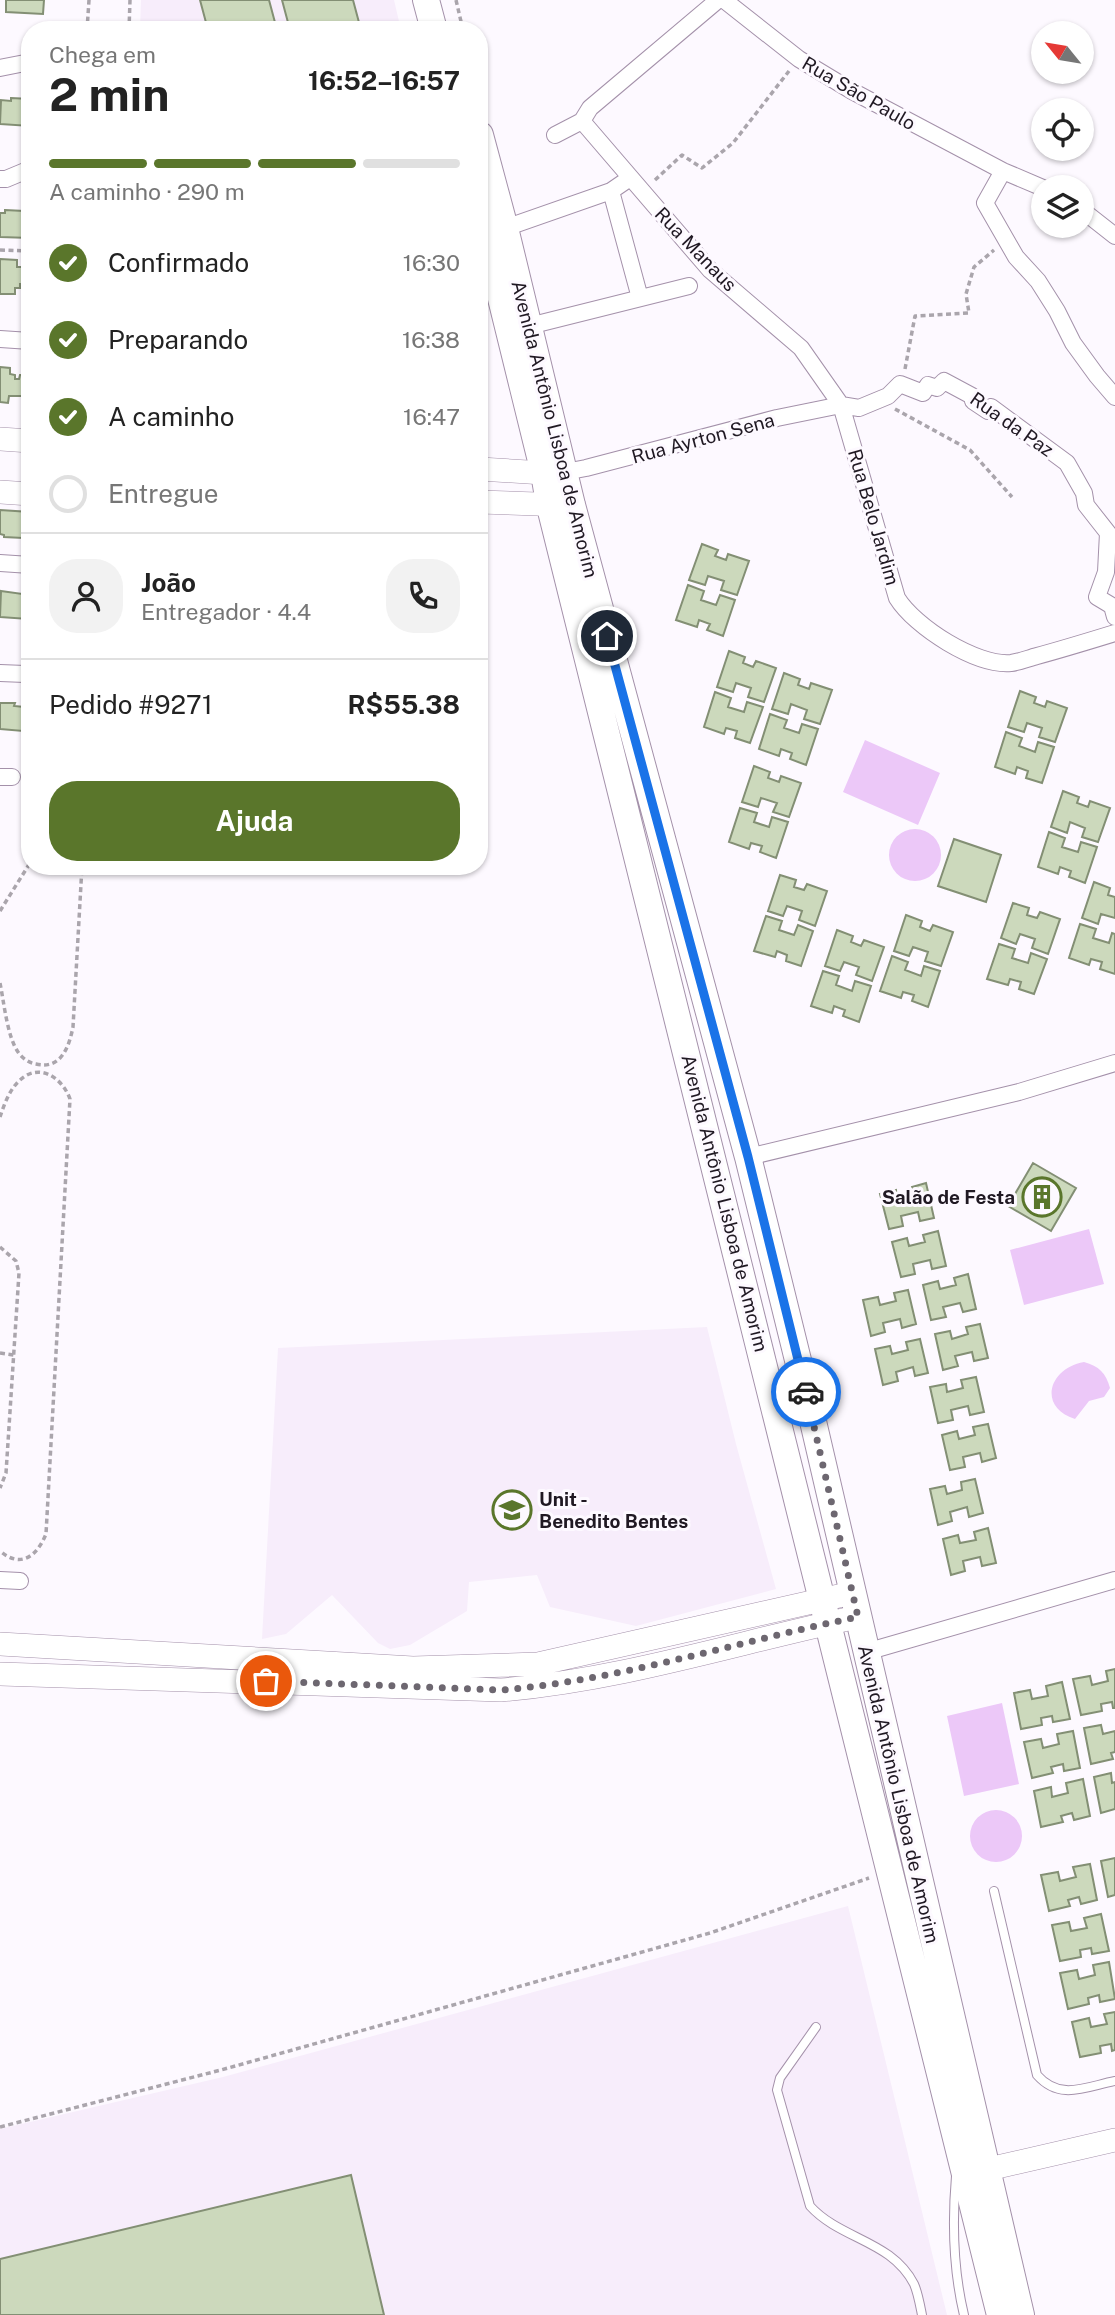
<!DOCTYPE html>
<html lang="pt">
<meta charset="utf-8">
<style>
body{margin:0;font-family:"Public Sans",sans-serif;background:#f2f2f2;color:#222;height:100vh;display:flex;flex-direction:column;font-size:26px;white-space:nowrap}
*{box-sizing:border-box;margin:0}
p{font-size:23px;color:#767676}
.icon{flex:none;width:38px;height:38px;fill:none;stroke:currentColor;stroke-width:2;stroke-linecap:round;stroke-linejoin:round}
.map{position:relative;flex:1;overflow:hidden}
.drawer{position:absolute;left:21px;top:21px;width:467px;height:854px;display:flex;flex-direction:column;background:#fff;border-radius:28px;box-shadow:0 2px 5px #0004}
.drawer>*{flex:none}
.needle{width:46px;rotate:300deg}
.controls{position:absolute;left:1031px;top:21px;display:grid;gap:14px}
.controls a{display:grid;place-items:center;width:63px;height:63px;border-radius:50%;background:#fff;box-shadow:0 2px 5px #0004;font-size:35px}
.pin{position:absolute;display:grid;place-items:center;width:60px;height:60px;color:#fff;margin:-30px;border:4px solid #fff;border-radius:50%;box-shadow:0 2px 7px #0007}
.courier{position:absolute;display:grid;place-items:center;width:70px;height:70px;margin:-35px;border:5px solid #1a73e8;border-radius:50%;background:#fff;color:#222;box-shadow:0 2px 9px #0007}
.summary em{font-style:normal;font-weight:700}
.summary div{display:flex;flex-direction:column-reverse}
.summary{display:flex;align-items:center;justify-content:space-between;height:119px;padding:0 28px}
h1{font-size:46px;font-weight:700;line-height:52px}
.bar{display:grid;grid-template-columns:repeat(4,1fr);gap:10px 7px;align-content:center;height:84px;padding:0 28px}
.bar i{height:9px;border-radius:5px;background:#e0e0e0}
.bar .active{background:#5a762b}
.bar p{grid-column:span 4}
.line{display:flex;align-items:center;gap:18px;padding:0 28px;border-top:2px solid #e0e0e0}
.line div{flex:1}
.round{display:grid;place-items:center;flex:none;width:74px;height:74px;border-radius:28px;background:#f2f2f2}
ol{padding:0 28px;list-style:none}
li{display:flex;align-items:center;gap:21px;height:77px}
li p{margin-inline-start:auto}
li .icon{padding:7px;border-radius:50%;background:#5a762b;color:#fff;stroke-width:4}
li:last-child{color:#767676}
li i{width:38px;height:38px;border:4px solid #e0e0e0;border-radius:50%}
.primary-button{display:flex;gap:14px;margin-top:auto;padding:14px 28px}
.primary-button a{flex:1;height:80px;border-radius:28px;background:#5a762b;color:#fff;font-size:28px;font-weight:700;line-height:80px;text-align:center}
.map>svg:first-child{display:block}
.built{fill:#f7edfb}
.green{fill:#ecc8f8}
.building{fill:#ccd9bc;stroke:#838f74;stroke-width:2}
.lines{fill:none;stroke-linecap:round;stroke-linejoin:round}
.lane-casing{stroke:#a491aa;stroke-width:10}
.street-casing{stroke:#a491aa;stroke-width:18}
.secondary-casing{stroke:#a491aa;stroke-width:24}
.primary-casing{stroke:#a491aa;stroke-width:28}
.path{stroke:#aaa5ac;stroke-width:3.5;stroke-dasharray:5 3.5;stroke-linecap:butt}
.lane{stroke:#fff;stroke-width:8}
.street{stroke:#fff;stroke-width:16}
.secondary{stroke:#fff;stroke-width:23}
.primary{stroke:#fff;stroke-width:26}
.done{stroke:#6d6770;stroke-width:7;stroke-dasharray:0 12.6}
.route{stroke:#1a73e8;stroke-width:9}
.labels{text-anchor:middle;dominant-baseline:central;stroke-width:6;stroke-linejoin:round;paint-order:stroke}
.street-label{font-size:19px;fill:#201923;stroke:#fdf9ff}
.poi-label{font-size:19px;font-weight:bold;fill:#201923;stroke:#fdf9ff;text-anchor:end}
</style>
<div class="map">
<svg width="1115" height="2315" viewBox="0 0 1115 2315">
<rect width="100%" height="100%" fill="#fdf9ff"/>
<path class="built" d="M141,0H394L401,30H140Z
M707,1327L736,1444L776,1589L636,1626L550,1607L537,1575L469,1582L467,1611L410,1645L390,1649L378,1643L332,1595L286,1634L262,1639L278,1348Z
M848,1906L947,2315H0V2129L223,2077Z"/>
<path class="green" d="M865,740L940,773L918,825L843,792Z
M889 855a26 26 0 1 1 52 0a26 26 0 1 1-52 0Z
M1089,1229L1104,1284L1024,1305L1010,1250Z
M1084,1362C1099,1366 1106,1373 1110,1388L1104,1397L1089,1401L1075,1419C1037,1407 1049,1368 1084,1362Z
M1002,1703L1019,1784L964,1796L947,1716Z
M970 1836a26 26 0 1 1 52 0a26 26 0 1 1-52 0Z"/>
<path class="building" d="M6,0H44L43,14L6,12Z
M200,0H269L277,30H208Z
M282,0H353L361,30H290Z
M11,98L30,99V126L0,124L1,100L11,101Z
M5,210L24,211V214H30V238L0,237V213H5Z
M0,259L17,260V267H30V295L29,288H25V284H20V288H15V294H0Z
M0,367L10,368V374L15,375V379H19L20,375H24L25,369H30V404L23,403V396H9L8,403L0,402Z
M0,510L30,512V536H23V538L4,537V535L0,534Z
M702,544L718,550L715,556L726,560L728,554L749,561L737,595L721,590L724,581L708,576L705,585L689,580Z
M688,585L704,591L701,600L716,605L720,595L735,600L723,636L707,630L710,624L699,620L697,627L676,620Z
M1,591L30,595L28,619L0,617Z
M729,651L745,657L743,663L753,667L756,661L776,668L764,702L748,697L751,688L736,683L733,692L717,687Z
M784,673L800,679L798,685L809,689L811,683L832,690L820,724L804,719L807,710L791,704L788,714L772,709Z
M1020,691L1036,697L1034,703L1045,707L1047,701L1067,708L1055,742L1039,737L1042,728L1027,723L1024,732L1008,727Z
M715,692L731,698L728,707L744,712L747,702L763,707L750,743L735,738L737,731L726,728L724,734L704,727Z
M0,703H15L14,706L24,707L23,731L0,729Z
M770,714L787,720L784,728L799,733L802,724L818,729L806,765L790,759L792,753L781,749L779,756L759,749Z
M1006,732L1022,738L1019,746L1035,752L1038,742L1054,747L1042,783L1026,778L1028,771L1017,767L1015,774L995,767Z
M754,766L770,772L768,778L779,782L781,776L801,783L789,817L773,812L777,803L761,798L758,807L742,802Z
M1063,791L1079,797L1077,803L1088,807L1090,801L1110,808L1098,842L1082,837L1085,828L1070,822L1067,833L1051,827Z
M740,808L757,813L754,822L769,827L772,817L788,822L776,858L760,852L762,846L751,843L749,849L729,842Z
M1049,832L1065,838L1062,847L1078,852L1081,842L1097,847L1085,883L1069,877L1071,871L1060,867L1058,874L1038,867Z
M954,839L1001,855L986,902L938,886Z
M780,875L796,880L794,887L804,890L807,884L827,891L815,926L799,920L802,911L787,906L783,916L768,911Z
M1094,882L1110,888L1108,895L1115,897V918L1101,914L1098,924L1082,918Z
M1013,903L1029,908L1027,915L1037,918L1040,912L1060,919L1048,954L1032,948L1035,939L1020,934L1016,944L1001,938Z
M906,915L922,921L920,927L930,931L933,925L953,932L941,966L925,961L928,952L913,947L909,956L894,951Z
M766,916L782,921L779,930L794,935L798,925L813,931L801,966L786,961L787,955L777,951L775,957L754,951Z
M1080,924L1096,929L1093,938L1109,943L1112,933L1115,934V974L1100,969L1102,962L1091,959L1089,965L1069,958Z
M837,930L853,936L851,942L861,946L864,940L884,947L872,981L856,975L859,967L844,962L840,971L825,966Z
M999,944L1015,949L1012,958L1028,963L1031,953L1047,959L1034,994L1019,989L1021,982L1010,979L1008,985L987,979Z
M892,956L908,962L905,970L921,976L924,966L940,971L928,1007L912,1001L914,995L903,992L901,998L880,991Z
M823,971L839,976L836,985L852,991L855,981L871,986L859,1022L843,1016L845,1010L834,1006L832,1013L811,1006Z
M1033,1163L1076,1188L1051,1231L1008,1206Z
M926,1183L934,1218L920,1221L918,1212L901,1216L903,1226L889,1229L880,1194L896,1190L897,1198L913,1194L912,1187Z
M938,1231L946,1266L932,1269L930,1260L913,1264L915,1274L901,1277L892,1242L907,1238L909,1246L925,1242L923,1235Z
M968,1274L976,1309L963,1312L960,1303L943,1307L946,1317L931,1320L923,1285L938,1281L940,1289L956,1285L954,1278Z
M908,1290L916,1324L902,1328L900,1319L883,1323L885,1332L871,1336L863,1300L878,1297L880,1305L896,1301L894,1293Z
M980,1324L988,1358L974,1361L972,1352L955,1356L958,1366L943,1370L935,1334L950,1331L952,1339L968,1334L966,1327Z
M920,1339L928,1373L915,1376L913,1367L896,1372L898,1381L883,1385L875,1349L890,1346L892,1354L908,1350L906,1342Z
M976,1377L984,1412L970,1415L968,1406L951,1410L953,1420L938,1423L930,1387L946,1384L947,1392L963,1388L961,1380Z
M988,1424L996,1458L982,1462L980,1453L963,1457L965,1467L950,1470L942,1435L957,1431L959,1439L975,1435L973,1427Z
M975,1479L983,1513L969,1517L967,1507L950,1512L952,1521L938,1525L930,1489L945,1486L947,1494L962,1490L961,1482Z
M988,1528L996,1563L982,1566L980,1557L963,1561L965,1571L951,1575L943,1539L958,1535L960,1543L976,1540L974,1532Z
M1115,1669V1708H1113L1112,1702L1101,1704L1102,1711L1081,1715L1073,1679L1090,1676L1092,1685L1108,1681L1106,1671Z
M1062,1682L1070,1719L1053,1722L1052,1716L1041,1718L1042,1725L1021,1729L1014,1693L1030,1690L1032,1699L1048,1696L1046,1686Z
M1101,1725L1103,1734L1115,1731V1752L1111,1753L1113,1759L1091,1764L1084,1728Z
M1073,1731L1080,1768L1064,1771L1063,1764L1051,1767L1053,1773L1032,1778L1024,1742L1041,1739L1043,1748L1059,1744L1057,1734Z
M1111,1773L1112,1783L1115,1782V1809L1101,1813L1094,1777Z
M1083,1779L1090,1816L1074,1820L1072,1813L1061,1816L1063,1822L1041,1827L1034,1791L1051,1787L1052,1797L1068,1793L1066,1783Z
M1115,1858V1895L1108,1897L1101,1861Z
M1090,1864L1097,1900L1081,1904L1079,1897L1068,1900L1070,1906L1049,1911L1041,1875L1058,1872L1060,1881L1076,1877L1073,1867Z
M1101,1914L1109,1951L1092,1954L1091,1948L1080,1950L1081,1957L1060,1961L1052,1925L1069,1922L1071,1931L1087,1928L1084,1918Z
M1109,1962L1115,1999L1100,2002L1099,1995L1088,1998L1089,2004L1068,2009L1060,1973L1077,1970L1079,1979L1095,1975L1093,1965Z
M1115,2012V2050L1112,2051L1111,2044L1100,2046L1101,2053L1080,2057L1072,2022L1089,2018L1091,2027L1107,2024L1104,2014Z
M351,2175L384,2315H0V2259Z"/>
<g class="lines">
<g class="lane-casing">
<path id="lane" d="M994,1891L1037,2075C1060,2101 1085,2087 1115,2081
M816,2027L780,2078L777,2090L810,2206C841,2240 891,2240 914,2284C918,2293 920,2305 922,2315
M956,2176C952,2223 953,2269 964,2315"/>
</g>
<g class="street-casing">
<path id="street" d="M724,0L799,59L852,91L1003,171L1043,188
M0,68L30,62
M582,121L710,270L801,348L841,405L897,598C915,627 976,666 1011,663C1020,662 1029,658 1037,656C1063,649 1089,641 1115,633
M555,135L582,121L590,108L718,0
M1003,171L985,203L1016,257L1038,281L1057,311L1073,343L1097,376L1115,397
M0,179H6L30,169
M611,191L640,298
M1082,210L1115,236
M505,228L611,191L630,178
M529,326L689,286
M0,339L30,341
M565,472L586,468L777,418L841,405L859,408L888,396L900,384L923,393L928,385L937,388L944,381L972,396L973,401L988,411L991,407L1067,463L1084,493L1086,505L1108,533L1106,572L1097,597L1112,606L1115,617
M0,563L30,565
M0,673L25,674
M0,777H12
M748,1157L1019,1092L1115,1063
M0,1580L20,1581
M866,1652L1115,1580"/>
</g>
<g class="secondary-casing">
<path id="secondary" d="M0,439L30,441
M480,469L544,473L561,472
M0,492L30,494
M480,502L566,505
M0,1644L413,1668L538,1664L852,1593
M0,1674L501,1690C622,1680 739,1642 857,1617
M971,2173L1115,2140"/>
</g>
<g class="primary-casing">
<path id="primary" d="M426,0L434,30
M480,135L505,228L572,505L748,1157L812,1417L1021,2315
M480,213L544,473L549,503C704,1106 850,1711 1000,2315"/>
</g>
<path class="path" d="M456,0L463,30
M87,30L89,0
M129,30L130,0
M480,94L485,113
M655,180L682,155L702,168L733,143L789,71
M0,250L30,251
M905,369L915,316L969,313L966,294L974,267L994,250
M895,409L970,450L1012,497
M0,911L30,863
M0,983C4,1002 7,1036 18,1052C22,1058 29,1063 36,1064C61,1070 69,1047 73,1027L82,866
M0,1117C4,1105 9,1091 18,1082C38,1061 62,1077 70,1099L46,1534C37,1556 21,1569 0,1551
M0,1247L16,1261L19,1273L6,1473L0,1488
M0,1353L14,1355
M0,2127L221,2070L710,1933L869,1878"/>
<use href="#lane" class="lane"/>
<use href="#street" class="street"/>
<use href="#secondary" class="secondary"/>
<use href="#primary" class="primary"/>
</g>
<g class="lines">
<path class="done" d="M266,1681L501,1690C622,1680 739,1641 858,1617L806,1392"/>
<path class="route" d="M607,636L748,1157L806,1392"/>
</g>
<defs>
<g id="building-ring" transform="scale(2.0125)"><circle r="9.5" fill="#fdf9ff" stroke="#5a762b" stroke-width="1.5"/><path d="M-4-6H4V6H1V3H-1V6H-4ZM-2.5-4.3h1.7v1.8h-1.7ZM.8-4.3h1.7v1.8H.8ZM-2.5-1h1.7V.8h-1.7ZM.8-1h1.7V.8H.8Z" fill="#5a762b"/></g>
<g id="university-ring" transform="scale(2.0125)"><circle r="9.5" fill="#fdf9ff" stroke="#5a762b" stroke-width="1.5"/><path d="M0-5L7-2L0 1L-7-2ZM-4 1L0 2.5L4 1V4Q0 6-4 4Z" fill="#5a762b"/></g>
</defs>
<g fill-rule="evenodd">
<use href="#building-ring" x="1042" y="1197"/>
<use href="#university-ring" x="512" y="1510"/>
</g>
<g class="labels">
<g class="street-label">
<text transform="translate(859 93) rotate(30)">Rua São Paulo</text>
<text transform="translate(696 249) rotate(46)">Rua Manaus</text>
<text transform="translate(1012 424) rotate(35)">Rua da Paz</text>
<text transform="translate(555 429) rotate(76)">Avenida Antônio Lisboa de Amorim</text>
<text transform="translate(703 438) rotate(-15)">Rua Ayrton Sena</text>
<text transform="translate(874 517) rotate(74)">Rua Belo Jardim</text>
<text transform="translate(725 1203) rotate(76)">Avenida Antônio Lisboa de Amorim</text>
<text transform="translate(899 1794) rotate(77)">Avenida Antônio Lisboa de Amorim</text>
</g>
<g class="poi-label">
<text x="1015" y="1197">Salão de Festa</text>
<text x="539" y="1499" text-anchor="start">Unit -<tspan x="539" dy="22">Benedito Bentes</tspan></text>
</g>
</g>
</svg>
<div class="controls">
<a><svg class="needle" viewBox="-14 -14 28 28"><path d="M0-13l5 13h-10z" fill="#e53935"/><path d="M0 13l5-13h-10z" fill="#767676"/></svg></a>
<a><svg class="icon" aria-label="locate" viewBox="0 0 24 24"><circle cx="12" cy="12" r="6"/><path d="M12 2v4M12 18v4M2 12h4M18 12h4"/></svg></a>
<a><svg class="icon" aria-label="layers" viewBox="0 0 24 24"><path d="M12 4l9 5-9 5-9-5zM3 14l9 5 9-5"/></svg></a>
</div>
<div class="pin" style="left:266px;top:1681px;background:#ea580c"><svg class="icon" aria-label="bag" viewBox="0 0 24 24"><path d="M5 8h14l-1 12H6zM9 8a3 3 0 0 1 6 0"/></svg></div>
<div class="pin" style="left:607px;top:636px;background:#1f2937"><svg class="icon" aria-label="home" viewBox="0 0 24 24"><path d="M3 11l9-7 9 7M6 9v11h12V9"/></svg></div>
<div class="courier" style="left:806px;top:1392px"><svg class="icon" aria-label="car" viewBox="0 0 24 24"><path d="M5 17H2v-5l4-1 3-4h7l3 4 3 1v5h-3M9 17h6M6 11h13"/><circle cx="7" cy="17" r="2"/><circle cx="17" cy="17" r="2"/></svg></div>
<section class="drawer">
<div class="summary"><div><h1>2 min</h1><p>Chega em</p></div><em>16:52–16:57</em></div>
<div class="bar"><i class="active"></i><i class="active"></i><i class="active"></i><i></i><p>A caminho · 290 m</p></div>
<ol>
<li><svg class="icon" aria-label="check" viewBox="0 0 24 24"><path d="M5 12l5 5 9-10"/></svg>Confirmado<p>16:30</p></li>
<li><svg class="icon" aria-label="check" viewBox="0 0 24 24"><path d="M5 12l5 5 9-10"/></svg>Preparando<p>16:38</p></li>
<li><svg class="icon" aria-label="check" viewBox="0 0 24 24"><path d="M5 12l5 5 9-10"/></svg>A caminho<p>16:47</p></li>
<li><i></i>Entregue</li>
</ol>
<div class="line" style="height:126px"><a class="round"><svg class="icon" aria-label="person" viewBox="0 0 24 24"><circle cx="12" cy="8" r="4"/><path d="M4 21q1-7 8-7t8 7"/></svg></a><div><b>João</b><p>Entregador · 4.4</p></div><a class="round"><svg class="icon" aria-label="phone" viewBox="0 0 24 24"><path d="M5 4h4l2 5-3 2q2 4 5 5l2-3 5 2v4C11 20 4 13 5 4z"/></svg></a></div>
<div class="line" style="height:91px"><div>Pedido #9271</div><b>R$55.38</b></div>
<div class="primary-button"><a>Ajuda</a></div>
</section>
</div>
